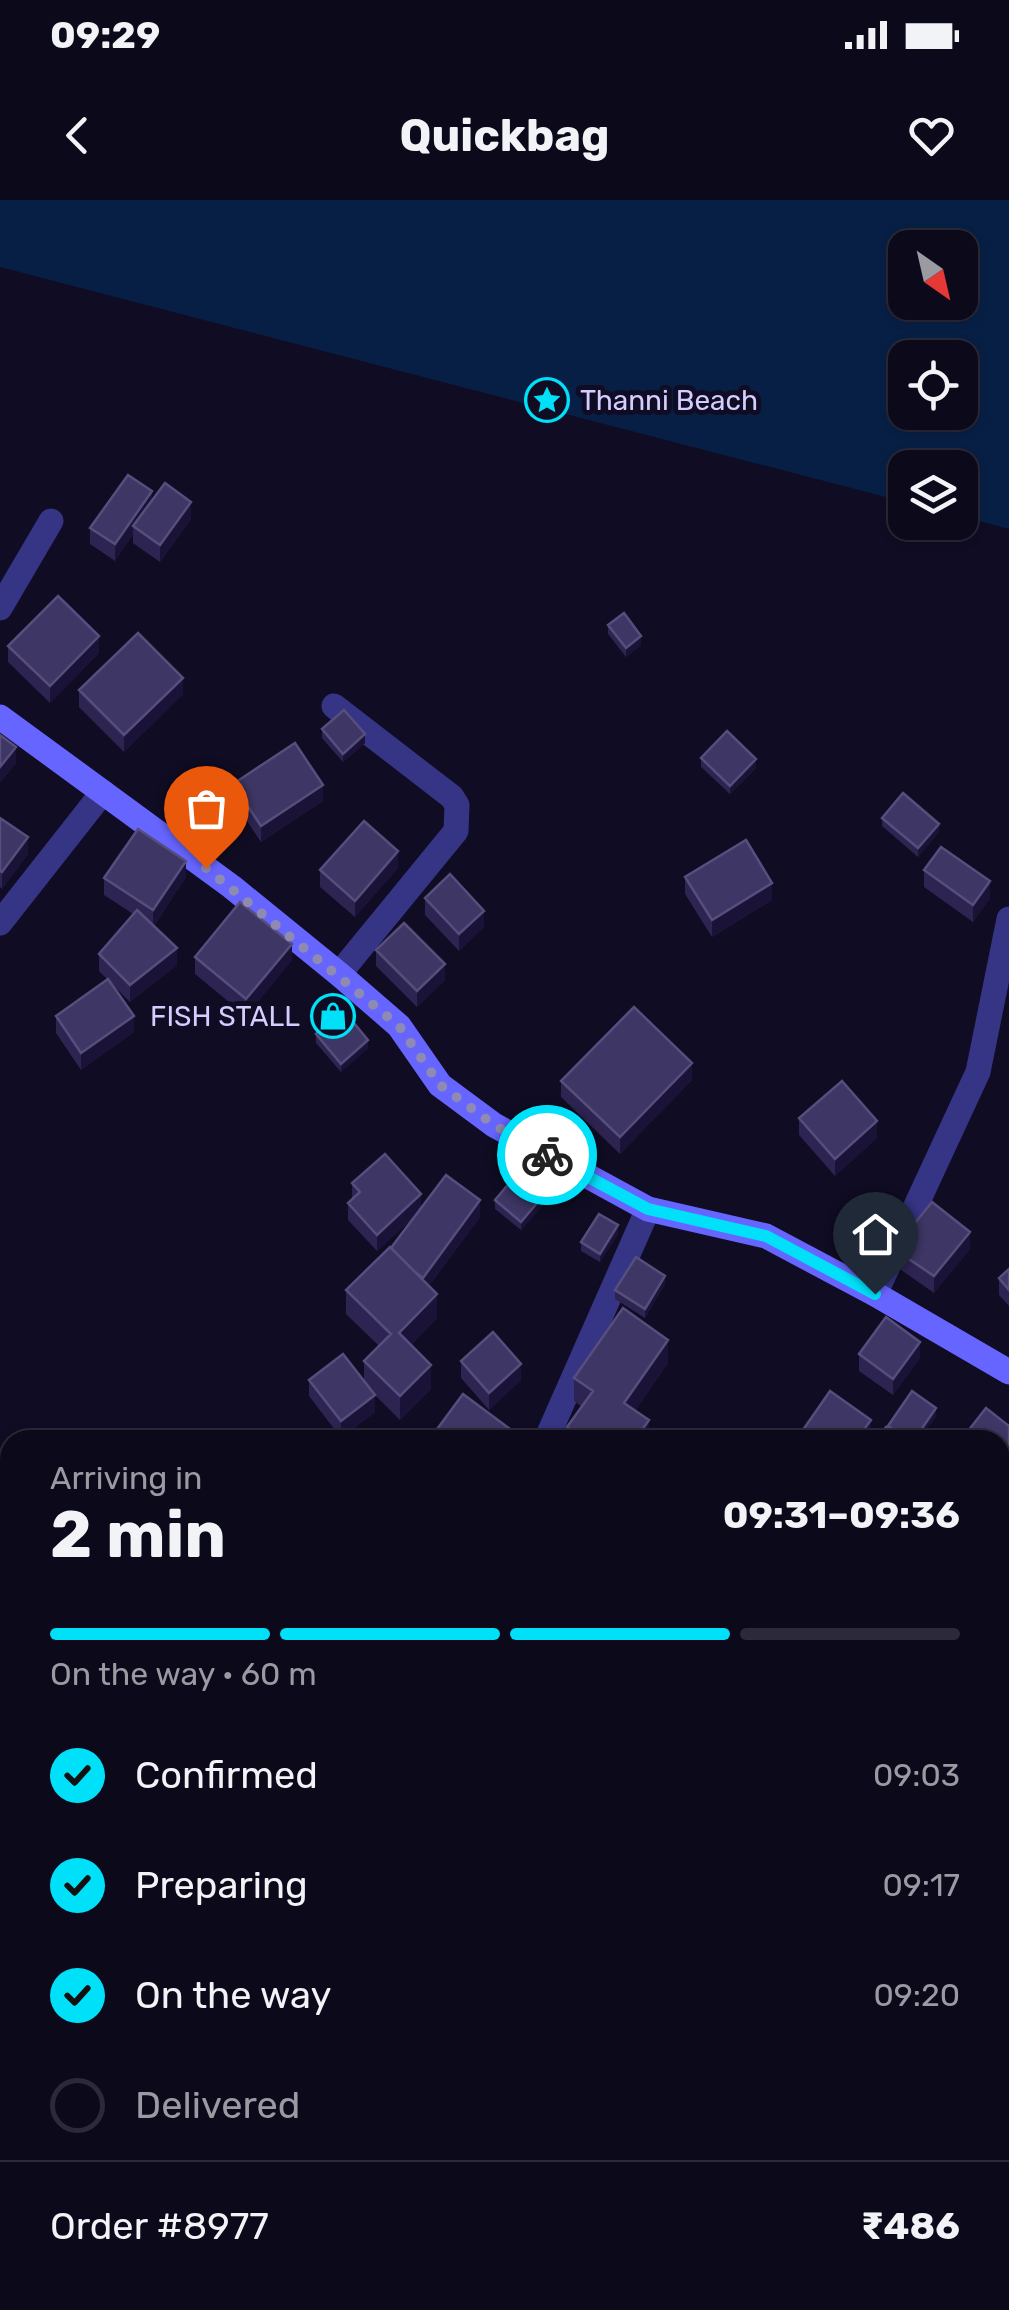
<!DOCTYPE html>
<meta charset="utf-8">
<style>
body{margin:0;font-family:Rubik,sans-serif;background:#151223;color:#f1f3f6;height:100vh;display:flex;flex-direction:column;font-size:38px;white-space:nowrap}
*{box-sizing:border-box;margin:0}
p{font-size:32px;color:#9a9aa2}
.icon{flex:none;width:55px;height:55px;fill:none;stroke:currentColor;stroke-width:2;stroke-linecap:round;stroke-linejoin:round}
.map{position:relative;flex:1;overflow:hidden}
.sheet{position:absolute;left:0px;top:1230px;width:1010px;height:880px;display:flex;flex-direction:column;background:#0c091a;border-radius:30px 30px 0 0;box-shadow:0 2px 8px #0004,0 0 0 2px #2c2a39}
.sheet>*{flex:none}
.needle{width:65px;rotate:146deg}
.buttons{position:absolute;left:888px;top:30px;display:grid;gap:20px}
.buttons a{display:grid;place-items:center;width:90px;height:90px;border-radius:20px;background:#0c091a;box-shadow:0 2px 8px #0004,0 0 0 2px #2c2a39;font-size:50px}
.pin{position:absolute;display:grid;place-items:center;width:85px;height:85px;color:#fff;margin:-102px -42px;border-radius:50% 50% 50% 0;rotate:-45deg;box-shadow:0 0 10px #0007}
.pin .icon{rotate:45deg}
.courier{position:absolute;display:grid;place-items:center;width:100px;height:100px;margin:-50px;border:8px solid #00e1f9;border-radius:50%;background:#fff;color:#222;box-shadow:0 2px 12px #0007}
.head em{font-style:normal;font-weight:700}
.head div{display:flex;flex-direction:column-reverse}
.head{display:flex;align-items:center;justify-content:space-between;height:170px;padding:0 50px}
h1{font-size:65px;font-weight:700;line-height:75px}
.bar{display:grid;grid-template-columns:repeat(4,1fr);gap:15px 10px;align-content:center;height:120px;padding:0 50px}
.bar i{height:12px;border-radius:8px;background:#2c2a39}
.bar .active{background:#00e1f9}
.bar p{grid-column:span 4}
.line{display:flex;align-items:center;gap:25px;padding:0 50px;border-top:2px solid #2c2a39}
.line div{flex:1}
ol{padding:0 50px;list-style:none}
li{display:flex;align-items:center;gap:30px;height:110px}
li p{margin-inline-start:auto}
li .icon{padding:10px;border-radius:50%;background:#00e1f9;color:#111;stroke-width:4}
li:last-child{color:#9a9aa2}
li i{width:55px;height:55px;border:5px solid #2c2a39;border-radius:50%}
.status{display:flex;justify-content:space-between;align-items:center;height:70px;padding:0 50px;background:#0c091a;direction:ltr}
.status svg{height:28px;fill:currentColor}
header{display:flex;justify-content:space-between;align-items:center;height:130px;padding:0 50px;background:#0c091a;font-size:45px;font-weight:700}
.map>svg:first-child{display:block}
.water{fill:#081f45;fill-rule:evenodd}
.lines{fill:none;stroke-linecap:round;stroke-linejoin:round}
.street{stroke:#363485;stroke-width:25}
.secondary{stroke:#6765ff;stroke-width:25}
.wall{fill:#2d2452}
.shaded-wall{fill:#1a1337}
.building{fill:#3e3665;stroke:#564e7d;stroke-width:2.5}
.done{stroke:#8f8ab2;stroke-width:10;stroke-dasharray:0 18}
.route{stroke:#00e1f9;stroke-width:12}
.labels{text-anchor:middle;dominant-baseline:central;stroke-width:10;stroke-linejoin:round;paint-order:stroke}
.poi-label{font-size:28px;fill:#d3ceff;stroke:#100c23;text-anchor:start}
</style>
<div class="status"><b>09:29</b><svg viewBox="0 0 49 12"><path d="M0 12V9h3v3zM5 12V6h3v6zM10 12V3h3v9zM15 12V0h3v12zM26 1h20v11H26zM47 4h2v5h-2z"/></svg></div>
<header><svg class="icon" aria-label="back" viewBox="0 0 24 24"><path d="M15 5l-7 7 7 7"/></svg>Quickbag<svg class="icon" aria-label="heart" viewBox="0 0 24 24"><path d="M12 20l-8-8c-3-5 5-10 8-4 3-6 11-1 8 4z"/></svg></header>
<div class="map">
<svg width="1009" height="2110" viewBox="0 0 1009 2110">
<rect width="100%" height="100%" fill="#100c23"/>
<path class="water" d="M0,0H1009V329L960,316V268H905V302L0,67ZM905,48H960V102H905ZM905,158H960V212H905Z
M0,1440L10,1454V2100H849L852,2110H0Z"/>
<g class="lines">
<path class="street" d="M0,408L51,321
M334,506L452,597L457,605L456,631L339,774
M0,723L103,592
M875,1094L978,872L1009,719
M546,1240L648,1009
M1000,1747L1009,1735"/>
<path class="secondary" d="M0,517L232,687L339,774L399,826L440,885L494,925L648,1009L766,1036L875,1094L1009,1172
M1000,2077L1009,2064
M977,2110L984,2100"/>
</g>
<path class="wall" d="M152,301L191,319L160,362L133,343V334L115,361L90,344V328Z
M608,425L641,445L626,457L608,434Z
M8,446L99,453L50,503L8,462Z
M79,490L183,494L124,552L79,507Z
M322,529L365,543L343,562L322,538Z
M701,558L756,568L730,594L701,567Z
M233,584L323,601L261,642L233,600Z
M0,618L28,654L2,689L0,687Z
M882,618L939,632L918,657L882,626Z
M398,668L355,717L320,687V670Z
M924,670L990,698L973,722L924,687Z
M186,677L154,726L177,765L130,802L108,780L134,832L81,870L56,833V816L107,779L99,771V754L133,714L104,695V678Z
M685,677L772,700L712,737L685,694Z
M425,698L484,727L459,751L425,715Z
M376,750L445,780L417,807L376,766Z
M195,757L292,760L246,816L195,774Z
M316,834L368,848L341,872L316,843Z
M692,880L620,954L561,897V881Z
M799,918L877,938L835,976L799,935Z
M515,970L560,971L546,995L532,987L543,1005L521,1030L495,1009V1000L515,976Z
M352,983L421,1008L480,1017L429,1086L437,1118L411,1145L431,1189L400,1220L375,1195V1212L341,1238L309,1196V1180L364,1181V1161L379,1146L346,1114V1090L391,1048L415,1016L377,1051L348,1020V1003L352,999Z
M618,1034L600,1062L581,1051V1042Z
M894,1049H970L934,1093L894,1065Z
M1009,1069V1106L999,1095V1078Z
M665,1084L645,1118L615,1099V1090Z
M859,1154L920,1158L893,1195L859,1171Z
M461,1161L521,1180L489,1210L461,1178Z
M668,1163L635,1211L649,1240H567V1227L582,1207L574,1201V1178Z
M936,1216L919,1240H876L888,1229V1226Z
M1009,1226V1335L1000,1328V1240Z
M1009,1842L1004,1976L1000,1975V1857Z"/>
<path class="shaded-wall" d="M152,291V308L133,326V334L115,361V344Z
M191,302V319L160,362V345Z
M99,436V453L50,503V486Z
M641,436V445L626,457V448Z
M183,478V494L124,552V535Z
M365,534V543L343,562V554Z
M16,547V564L0,583V567Z
M756,559V568L730,594V586Z
M323,585V601L261,642V626Z
M939,624V632L918,657V648Z
M28,637V654L2,689V672Z
M398,651V668L355,717V701Z
M186,661V677L153,727V710Z
M990,681V698L973,722V705Z
M772,683V700L712,737V720Z
M484,711V727L459,751V734Z
M292,744V760L246,816V799Z
M177,748V765L130,802V785Z
M445,764V780L417,807V791Z
M134,816V832L81,870V853Z
M368,840V848L341,872V864Z
M692,863V880L620,954V937Z
M877,921V938L835,976V959Z
M560,962V971L546,995V987Z
M421,994V1010L377,1051V1035Z
M543,996V1005L521,1030V1022Z
M480,1000V1017L423,1094V1078Z
M618,1025V1034L600,1062V1054Z
M970,1032V1049L934,1093V1076Z
M665,1076V1084L645,1118V1109Z
M437,1094V1118L399,1157V1133Z
M668,1140V1163L624,1227V1203Z
M920,1142V1158L893,1195V1179Z
M521,1164V1180L489,1210V1193Z
M431,1165V1189L400,1220V1196Z
M375,1195V1212L341,1238V1221Z
M936,1208V1216L919,1240H914Z
M649,1220V1240H635Z
M871,1220V1236L868,1240H856Z
M510,1229V1240H502Z
M1009,1945V1968L1004,1976V1953Z"/>
<path class="building" d="M128,275L152,291L115,344L90,328Z
M165,283L191,302L160,345L133,326Z
M58,396L99,436L50,486L8,446Z
M624,413L641,436L626,448L608,425Z
M138,433L183,478L124,535L79,490Z
M344,510L365,534L343,554L322,529Z
M727,531L756,559L730,586L701,558Z
M0,535L16,547L0,567Z
M295,543L323,585L261,626L233,584Z
M903,593L939,624L918,648L882,618Z
M0,618L28,637L2,672L0,671Z
M364,621L398,651L355,701L320,670Z
M138,629L186,661L153,710L104,678Z
M746,640L772,683L712,720L685,677Z
M941,647L990,681L973,705L924,670Z
M450,674L484,711L459,734L425,698Z
M240,702L292,744L246,799L195,757Z
M137,710L177,748L130,785L99,754Z
M404,723L445,764L417,791L376,750Z
M108,779L134,816L81,853L56,816Z
M634,807L692,863L620,937L561,881Z
M344,811L368,840L341,864L316,834Z
M842,881L877,921L835,959L799,918Z
M529,945L560,962L546,987L515,970Z
M385,954L421,994L377,1035L348,1003L360,992L352,983Z
M446,975L480,1000L423,1078L414,1071L391,1048Z
M516,975L543,996L521,1022L495,1000Z
M932,1002L970,1032L934,1076L894,1049Z
M599,1014L618,1025L600,1054L581,1042Z
M390,1047L437,1094L399,1133L431,1165L400,1196L364,1161L391,1134L346,1090Z
M636,1057L665,1076L645,1109L615,1090Z
M1009,1069V1090L999,1078Z
M623,1108L668,1140L624,1203L649,1220L635,1240H586L567,1227L593,1191L574,1178Z
M886,1117L920,1142L893,1179L859,1154Z
M493,1132L521,1164L489,1193L461,1161Z
M343,1154L375,1195L341,1221L309,1180Z
M830,1191L871,1220L856,1240H796Z
M912,1191L936,1208L914,1240H909L888,1226Z
M463,1194L510,1229L502,1240H429Z
M986,1208L1009,1226V1319L1000,1312V1240H961Z
M886,1227L902,1240H876Z
M1009,1842V1945L1004,1953L1000,1951V1857Z"/>
<g class="lines">
<path class="done" d="M206,668L399,826L440,885L494,925L547,955"/>
<path class="route" d="M547,955L648,1009L766,1036L875,1094"/>
</g>
<defs>
<g id="sight-ring" transform="scale(2.25)"><circle r="9.5" fill="#100c23" stroke="#00e1f9" stroke-width="1.5"/><path d="M0-6L1.8-2.2L6-1.7L2.9 1.2L3.7 5.4L0 3.3L-3.7 5.4L-2.9 1.2L-6-1.7L-1.8-2.2Z" fill="#00e1f9"/></g>
<g id="shop-ring" transform="scale(2.25)"><circle r="9.5" fill="#100c23" stroke="#00e1f9" stroke-width="1.5"/><path d="M-5-2.5h2.3a2.7 3.5 0 0 1 5.4 0H5L5.5 6h-11ZM-1.5-2.5h3a1.5 2.3 0 0 0-3 0Z" fill="#00e1f9"/></g>
</defs>
<g fill-rule="evenodd">
<use href="#sight-ring" x="547" y="200"/>
<use href="#shop-ring" x="333" y="816"/>
</g>
<g class="labels">
<g class="poi-label">
<text x="580" y="200">Thanni Beach</text>
<text x="300" y="816" text-anchor="end">FISH STALL</text>
</g>
</g>
</svg>
<div class="buttons">
<a><svg class="needle" viewBox="-14 -14 28 28"><path d="M0-13l5 13h-10z" fill="#e53935"/><path d="M0 13l5-13h-10z" fill="#9a9aa2"/></svg></a>
<a><svg class="icon" aria-label="locate" viewBox="0 0 24 24"><circle cx="12" cy="12" r="6"/><path d="M12 2v4M12 18v4M2 12h4M18 12h4"/></svg></a>
<a><svg class="icon" aria-label="layers" viewBox="0 0 24 24"><path d="M12 4l9 5-9 5-9-5zM3 14l9 5 9-5"/></svg></a>
</div>
<div class="pin" style="left:206px;top:668px;background:#ea580c"><svg class="icon" aria-label="bag" viewBox="0 0 24 24"><path d="M5 8h14l-1 12H6zM9 8a3 3 0 0 1 6 0"/></svg></div>
<div class="pin" style="left:875px;top:1094px;background:#1f2937"><svg class="icon" aria-label="home" viewBox="0 0 24 24"><path d="M3 11l9-7 9 7M6 9v11h12V9"/></svg></div>
<div class="courier" style="left:547px;top:955px"><svg class="icon" aria-label="bike" viewBox="0 0 24 24"><circle cx="6" cy="16" r="4"/><circle cx="18" cy="16" r="4"/><path d="M6 16l4-8h5l3 8M10 8l3 8H6M13 5h3"/></svg></div>
<section class="sheet">
<div class="head"><div><h1>2 min</h1><p>Arriving in</p></div><em>09:31–09:36</em></div>
<div class="bar"><i class="active"></i><i class="active"></i><i class="active"></i><i></i><p>On the way · 60 m</p></div>
<ol>
<li><svg class="icon" aria-label="check" viewBox="0 0 24 24"><path d="M5 12l5 5 9-10"/></svg>Confirmed<p>09:03</p></li>
<li><svg class="icon" aria-label="check" viewBox="0 0 24 24"><path d="M5 12l5 5 9-10"/></svg>Preparing<p>09:17</p></li>
<li><svg class="icon" aria-label="check" viewBox="0 0 24 24"><path d="M5 12l5 5 9-10"/></svg>On the way<p>09:20</p></li>
<li><i></i>Delivered</li>
</ol>
<div class="line" style="height:130px"><div>Order #8977</div><b>₹486</b></div>
</section>
</div>
